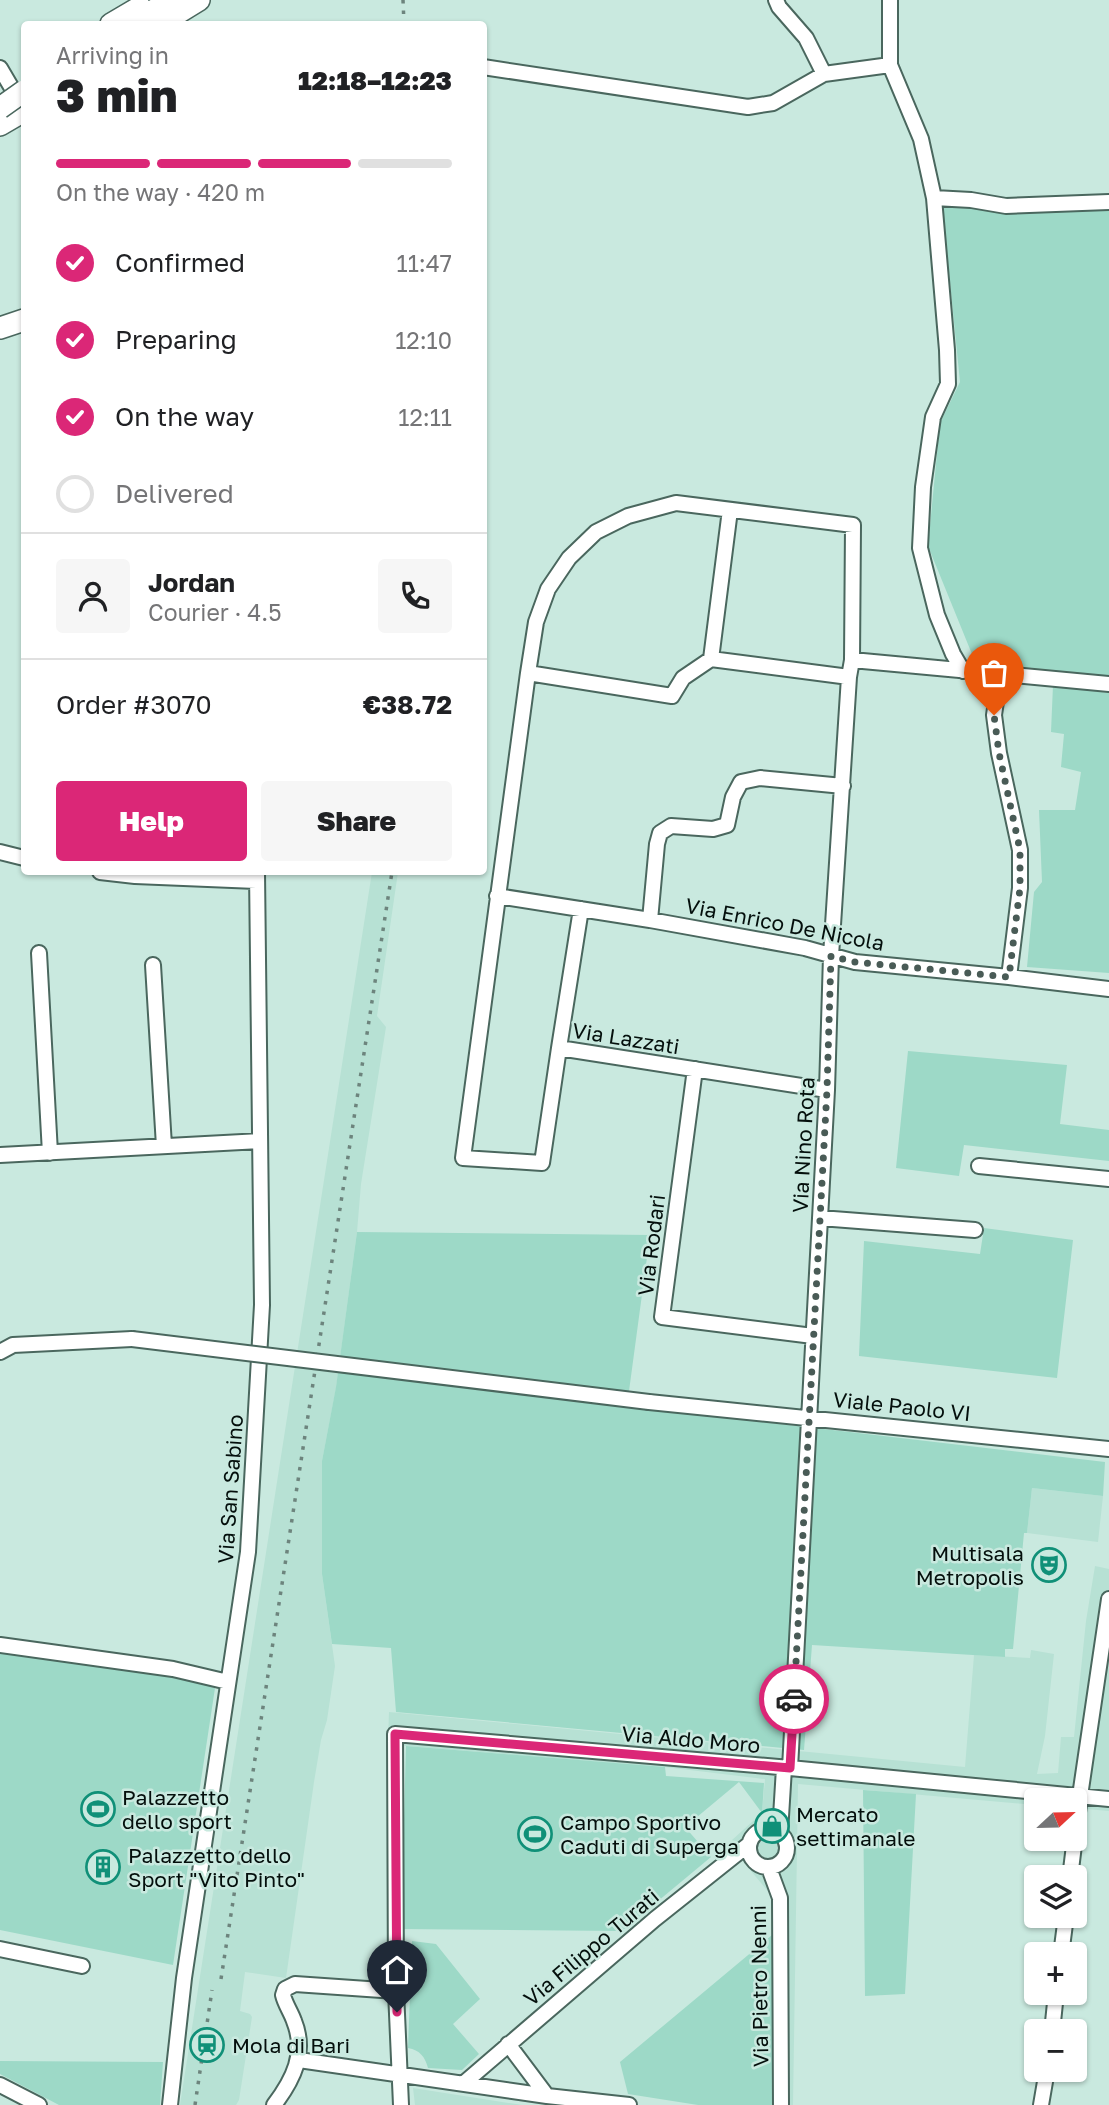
<!DOCTYPE html>
<meta charset="utf-8">
<style>
body{margin:0;font-family:"Golos Text",sans-serif;background:#f6f6f6;color:#202124;height:100vh;display:flex;flex-direction:column;font-size:26px;white-space:nowrap}
*{box-sizing:border-box;margin:0}
p{font-size:23px;color:#757577}
.icon{flex:none;width:38px;height:38px;fill:none;stroke:currentColor;stroke-width:2;stroke-linecap:round;stroke-linejoin:round}
.map{position:relative;flex:1;overflow:hidden}
.drawer{position:absolute;left:21px;top:21px;width:466px;height:854px;display:flex;flex-direction:column;background:#fff;border-radius:7px;box-shadow:0 2px 5px #0004}
.drawer>*{flex:none}
.needle{width:46px;rotate:68deg}
.controls{position:absolute;left:1024px;top:1788px;display:grid;gap:14px}
.controls a{display:grid;place-items:center;width:63px;height:63px;border-radius:7px;background:#fff;box-shadow:0 2px 5px #0004;font-size:35px}
.pin{position:absolute;display:grid;place-items:center;width:60px;height:60px;color:#fff;margin:-72px -30px;border-radius:50% 50% 50% 0;rotate:-45deg;box-shadow:0 0 7px #0007}
.pin .icon{rotate:45deg}
.courier{position:absolute;display:grid;place-items:center;width:70px;height:70px;margin:-35px;border:5px solid #db2777;border-radius:50%;background:#fff;color:#222;box-shadow:0 2px 9px #0007}
.summary em{font-style:normal;font-weight:800}
.summary div{display:flex;flex-direction:column-reverse}
.summary{display:flex;align-items:center;justify-content:space-between;height:119px;padding:0 35px}
h1{font-size:46px;font-weight:800;line-height:52px}
.bar{display:grid;grid-template-columns:repeat(4,1fr);gap:10px 7px;align-content:center;height:84px;padding:0 35px}
.bar i{height:9px;border-radius:5px;background:#e0e0e0}
.bar .on{background:#db2777}
.bar p{grid-column:span 4}
.line{display:flex;align-items:center;gap:18px;padding:0 35px;border-top:2px solid #e0e0e0}
.line div{flex:1}
.round{display:grid;place-items:center;flex:none;width:74px;height:74px;border-radius:7px;background:#f6f6f6}
ol{padding:0 35px;list-style:none}
li{display:flex;align-items:center;gap:21px;height:77px}
li p{margin-inline-start:auto}
li .icon{padding:7px;border-radius:50%;background:#db2777;color:#fff;stroke-width:4}
li:last-child{color:#757577}
li i{width:38px;height:38px;border:4px solid #e0e0e0;border-radius:50%}
.cta{display:flex;gap:14px;margin-top:auto;padding:14px 35px}
.cta a{flex:1;height:80px;border-radius:7px;background:#db2777;color:#fff;font-size:28px;font-weight:800;line-height:80px;text-align:center}
.cta a+a{background:#f6f6f6;color:#202124}
.map>svg:first-child{display:block}
.built{fill:#b7e1d4}
.green{fill:#9dd9c7}
.lines{fill:none;stroke-linecap:round;stroke-linejoin:round}
.minor-casing{stroke:#4a675e;stroke-width:18}
.highway-casing{stroke:#4a675e;stroke-width:24}
.minor{stroke:#fff;stroke-width:14}
.highway{stroke:#fff;stroke-width:21}
.rail{stroke:#6d847d;stroke-width:3.5;stroke-dasharray:3.5 7;stroke-linecap:butt}
.minor-bridge-casing{stroke:#4a675e;stroke-width:18;stroke-linecap:butt}
.highway-bridge-casing{stroke:#4a675e;stroke-width:24;stroke-linecap:butt}
.minor-bridge{stroke:#fff;stroke-width:14}
.highway-bridge{stroke:#fff;stroke-width:21}
.done{stroke:#495b56;stroke-width:7;stroke-dasharray:0 12.6}
.route{stroke:#db2777;stroke-width:9}
.labels{text-anchor:middle;dominant-baseline:central;stroke-width:5;stroke-linejoin:round;paint-order:stroke}
.street-label{font-size:21px;fill:#040f0c;stroke:#c9e9df}
.poi-label{font-size:21px;fill:#040f0c;stroke:#c9e9df;text-anchor:start}
</style>
<div class="map">
<svg width="1109" height="2105" viewBox="0 0 1109 2105">
<rect width="100%" height="100%" fill="#c9e9df"/>
<path class="built" d="M372,872H398L377,1016L386,1027L361,1184L357,1232L336,1388L322,1461V1574L335,1666L327,1720L321,1740L314,1782L286,1978L245,1972L240,2011L250,2014L252,2017L239,2100L236,2105H180Z
M1032,1488L1103,1496L1098,1542L1027,1533Z
M1095,1566L1109,1569V1811L1075,1808L1074,1801H1036V1805L798,1784L793,2105H772V1896L740,1858L732,1840L762,1813L765,1779L665,1767L406,1746L388,1740L389,1712L965,1767L974,1655L1030,1658L1031,1650L1054,1654L1045,1736L1037,1774L1058,1773L1061,1737H1074L1086,1621Z
M413,2088L522,2105H415Z"/>
<path class="green" d="M942,203L1004,212L1109,209V676L976,664L928,546L940,423L960,382Z
M1053,685L1109,693V973L1027,967L1034,892L1042,882L1039,810H1075L1081,772L1061,767L1064,734L1051,732Z
M908,1051L1067,1065L1060,1124L1109,1130V1161L964,1145L959,1176L896,1168Z
M984,1228L1073,1240L1057,1378L859,1356L864,1241L980,1254Z
M357,1232L650,1235L627,1406L1105,1462L1103,1496L1032,1488L1027,1533H1024L1013,1649H1005V1657L812,1645L804,1750L396,1712L391,1648L332,1644L322,1574V1461L336,1387Z
M0,1650L46,1656L48,1660L56,1657L190,1679L215,1688L173,1965L0,1930Z
M406,1746L665,1767L666,1776L764,1783L762,1813L739,1782L685,1827L711,1857L622,1931L401,1929Z
M863,1790L916,1794L905,1994L865,1996Z
M772,1935V2105H698L628,2094L620,2062Z
M412,1941L436,1944L480,1999L453,2024L479,2054L462,2070L428,2068C425,2057 420,2050 408,2048Z
M0,2061L163,2062L160,2105H59L0,2074Z"/>
<g class="lines">
<g class="minor-casing">
<path id="minor" d="M776,0L779,7L806,38L824,74L890,65
M890,0V65L921,139L934,198L947,350L948,384L933,417L923,487L920,548L937,615L953,654L963,671
M483,67L748,107L773,103L824,74
M0,68L20,102
M934,198L971,200L1006,206L1109,202
M711,659L730,510
M852,660L1109,684
M528,673L672,696L683,678L711,659L849,677
M1000,675L994,715L999,753L1020,850V888L1009,977
M0,852L24,858
M100,872L135,876L257,881
M497,896L650,920L805,948L855,962L1009,977L1109,989
M581,909L559,1048L827,1090
M650,920L657,844L660,833L671,826L713,829L727,825L733,797L741,782L760,778L843,786
M39,953L50,1153
M153,965L164,1146
M559,1048L542,1163L463,1158L528,673L536,622L548,589L569,558L596,532L628,516L676,503L853,525L852,660L849,677L831,956L827,1090L790,1768
M695,1069L662,1317L813,1336
M0,1155L260,1141
M979,1166L1109,1179
M820,1218L975,1230
M0,1352L13,1345L132,1339
M649,1402L1109,1449
M0,1645L173,1669L228,1682
M749 1848a19 19 0 1 1 38 0a19 19 0 1 1-38 0Z
M780,1833L784,1768
M769,1868L780,1898L781,2105
M1070,1878L1080,1796L1109,1599
M0,1949L82,1966
M1061,1955L1066,1916
M1052,2032L1056,1993
M508,2044L547,2096
M299,2060L547,2096L629,2105
M464,2083L655,1919L748,1845
M0,2085L39,2105
M170,2105L184,1978L248,1552L262,1305L257,872
M274,2105C293,2080 307,2053 294,2021C291,2012 285,2004 283,1995L285,1989L295,1984L396,1991
M401,2105L396,1991L395,1734L790,1768L1109,1799
M1041,2105L1047,2070"/>
</g>
<g class="highway-casing">
<path id="highway" d="M111,24L140,7
M131,24L171,0
M160,24L199,0
M0,125L24,111
M0,328L24,320"/>
</g>
<use href="#minor" class="minor"/>
<use href="#highway" class="highway"/>
<path class="rail" d="M403,0L404,24
M221,1979L392,872
M195,2105L212,1990"/>
<g class="minor-bridge-casing">
<path id="minor-bridge" d="M132,1339L649,1402"/>
</g>
<g class="highway-bridge-casing">
<path id="highway-bridge" d="M0,108L24,91"/>
</g>
<use href="#minor-bridge" class="minor-bridge"/>
<use href="#highway-bridge" class="highway-bridge"/>
</g>
<g class="lines">
<path class="done" d="M794,1699L827,1090L831,956L855,962L1009,977L1020,888V850L999,753L994,715"/>
<path class="route" d="M397,2012L395,1734L790,1768L794,1699"/>
</g>
<defs>
<g id="theatre-ring" transform="scale(1.75)"><circle r="9.5" fill="#c9e9df" stroke="#109078" stroke-width="1.5"/><path d="M-5-5.5Q0-4 5-5.5V0Q5 5 0 6Q-5 5-5 0ZM-3.3-2.5H-1v1.5H-3.3ZM1-2.5H3.3v1.5H1ZM-2.8 1Q0 5.5 2.8 1Z" fill="#109078"/></g>
<g id="stadium-ring" transform="scale(1.75)"><circle r="9.5" fill="#c9e9df" stroke="#109078" stroke-width="1.5"/><path d="M0-5a6.5 5 0 1 0 0 10a6.5 5 0 1 0 0-10ZM-3.5-1.8h7v3.6h-7Z" fill="#109078"/></g>
<g id="shop-ring" transform="scale(1.75)"><circle r="9.5" fill="#c9e9df" stroke="#109078" stroke-width="1.5"/><path d="M-5-2.5h2.3a2.7 3.5 0 0 1 5.4 0H5L5.5 6h-11ZM-1.5-2.5h3a1.5 2.3 0 0 0-3 0Z" fill="#109078"/></g>
<g id="building-ring" transform="scale(1.75)"><circle r="9.5" fill="#c9e9df" stroke="#109078" stroke-width="1.5"/><path d="M-4-6H4V6H1V3H-1V6H-4ZM-2.5-4.3h1.7v1.8h-1.7ZM.8-4.3h1.7v1.8H.8ZM-2.5-1h1.7V.8h-1.7ZM.8-1h1.7V.8H.8Z" fill="#109078"/></g>
<g id="station-ring" transform="scale(1.75)"><circle r="9.5" fill="#c9e9df" stroke="#109078" stroke-width="1.5"/><path d="M-3-6H3Q5-6 5-4V2Q5 4 3 4L4.5 6H3L1.5 4h-3L-3 6H-4.5L-3 4Q-5 4-5 2V-4Q-5-6-3-6ZM-3.5-4v3h7v-3ZM-3.5 1v1.5H-2V1ZM2 1v1.5H3.5V1Z" fill="#109078"/></g>
</defs>
<g fill-rule="evenodd">
<use href="#theatre-ring" x="1049" y="1565"/>
<use href="#stadium-ring" x="98" y="1809"/>
<use href="#shop-ring" x="772" y="1826"/>
<use href="#stadium-ring" x="535" y="1834"/>
<use href="#building-ring" x="103" y="1867"/>
<use href="#station-ring" x="207" y="2045"/>
</g>
<g class="labels">
<g class="street-label">
<text transform="translate(785 924) rotate(11)">Via Enrico De Nicola</text>
<text transform="translate(626 1038) rotate(9)">Via Lazzati</text>
<text transform="translate(803 1145) rotate(-87)">Via Nino Rota</text>
<text transform="translate(651 1245) rotate(-83)">Via Rodari</text>
<text transform="translate(902 1406) rotate(6)">Viale Paolo VI</text>
<text transform="translate(230 1489) rotate(-86)">Via San Sabino</text>
<text transform="translate(691 1739) rotate(5)">Via Aldo Moro</text>
<text transform="translate(591 1947) rotate(-40)">Via Filippo Turati</text>
<text transform="translate(759 1986) rotate(-91)">Via Pietro Nenni</text>
</g>
<g class="poi-label">
<text x="1024" y="1553" text-anchor="end">Multisala<tspan x="1024" dy="24">Metropolis</tspan></text>
<text x="122" y="1797">Palazzetto<tspan x="122" dy="24">dello sport</tspan></text>
<text x="796" y="1814">Mercato<tspan x="796" dy="24">settimanale</tspan></text>
<text x="560" y="1822">Campo Sportivo<tspan x="560" dy="24">Caduti di Superga</tspan></text>
<text x="128" y="1855">Palazzetto dello<tspan x="128" dy="24">Sport "Vito Pinto"</tspan></text>
<text x="232" y="2045">Mola di Bari</text>
</g>
</g>
</svg>
<div class="controls">
<a><svg class="needle" viewBox="-14 -14 28 28"><path d="M0-13l5 13h-10z" fill="#e53935"/><path d="M0 13l5-13h-10z" fill="#757577"/></svg></a>
<a><svg class="icon" aria-label="layers" viewBox="0 0 24 24"><path d="M12 4l9 5-9 5-9-5zM3 14l9 5 9-5"/></svg></a>
<a>+</a>
<a>−</a>
</div>
<div class="pin" style="left:994px;top:715px;background:#ea580c"><svg class="icon" aria-label="bag" viewBox="0 0 24 24"><path d="M5 8h14l-1 12H6zM9 8a3 3 0 0 1 6 0"/></svg></div>
<div class="pin" style="left:397px;top:2012px;background:#1f2937"><svg class="icon" aria-label="home" viewBox="0 0 24 24"><path d="M3 11l9-7 9 7M6 9v11h12V9"/></svg></div>
<div class="courier" style="left:794px;top:1699px"><svg class="icon" aria-label="car" viewBox="0 0 24 24"><path d="M5 17H2v-5l4-1 3-4h7l3 4 3 1v5h-3M9 17h6M6 11h13"/><circle cx="7" cy="17" r="2"/><circle cx="17" cy="17" r="2"/></svg></div>
<section class="drawer">
<div class="summary"><div><h1>3 min</h1><p>Arriving in</p></div><em>12:18–12:23</em></div>
<div class="bar"><i class="on"></i><i class="on"></i><i class="on"></i><i></i><p>On the way · 420 m</p></div>
<ol>
<li><svg class="icon" aria-label="check" viewBox="0 0 24 24"><path d="M5 12l5 5 9-10"/></svg>Confirmed<p>11:47</p></li>
<li><svg class="icon" aria-label="check" viewBox="0 0 24 24"><path d="M5 12l5 5 9-10"/></svg>Preparing<p>12:10</p></li>
<li><svg class="icon" aria-label="check" viewBox="0 0 24 24"><path d="M5 12l5 5 9-10"/></svg>On the way<p>12:11</p></li>
<li><i></i>Delivered</li>
</ol>
<div class="line" style="height:126px"><a class="round"><svg class="icon" aria-label="person" viewBox="0 0 24 24"><circle cx="12" cy="8" r="4"/><path d="M4 21q1-7 8-7t8 7"/></svg></a><div><b>Jordan</b><p>Courier · 4.5</p></div><a class="round"><svg class="icon" aria-label="phone" viewBox="0 0 24 24"><path d="M5 4h4l2 5-3 2q2 4 5 5l2-3 5 2v4C11 20 4 13 5 4z"/></svg></a></div>
<div class="line" style="height:91px"><div>Order #3070</div><b>€38.72</b></div>
<div class="cta"><a>Help</a><a>Share</a></div>
</section>
</div>
